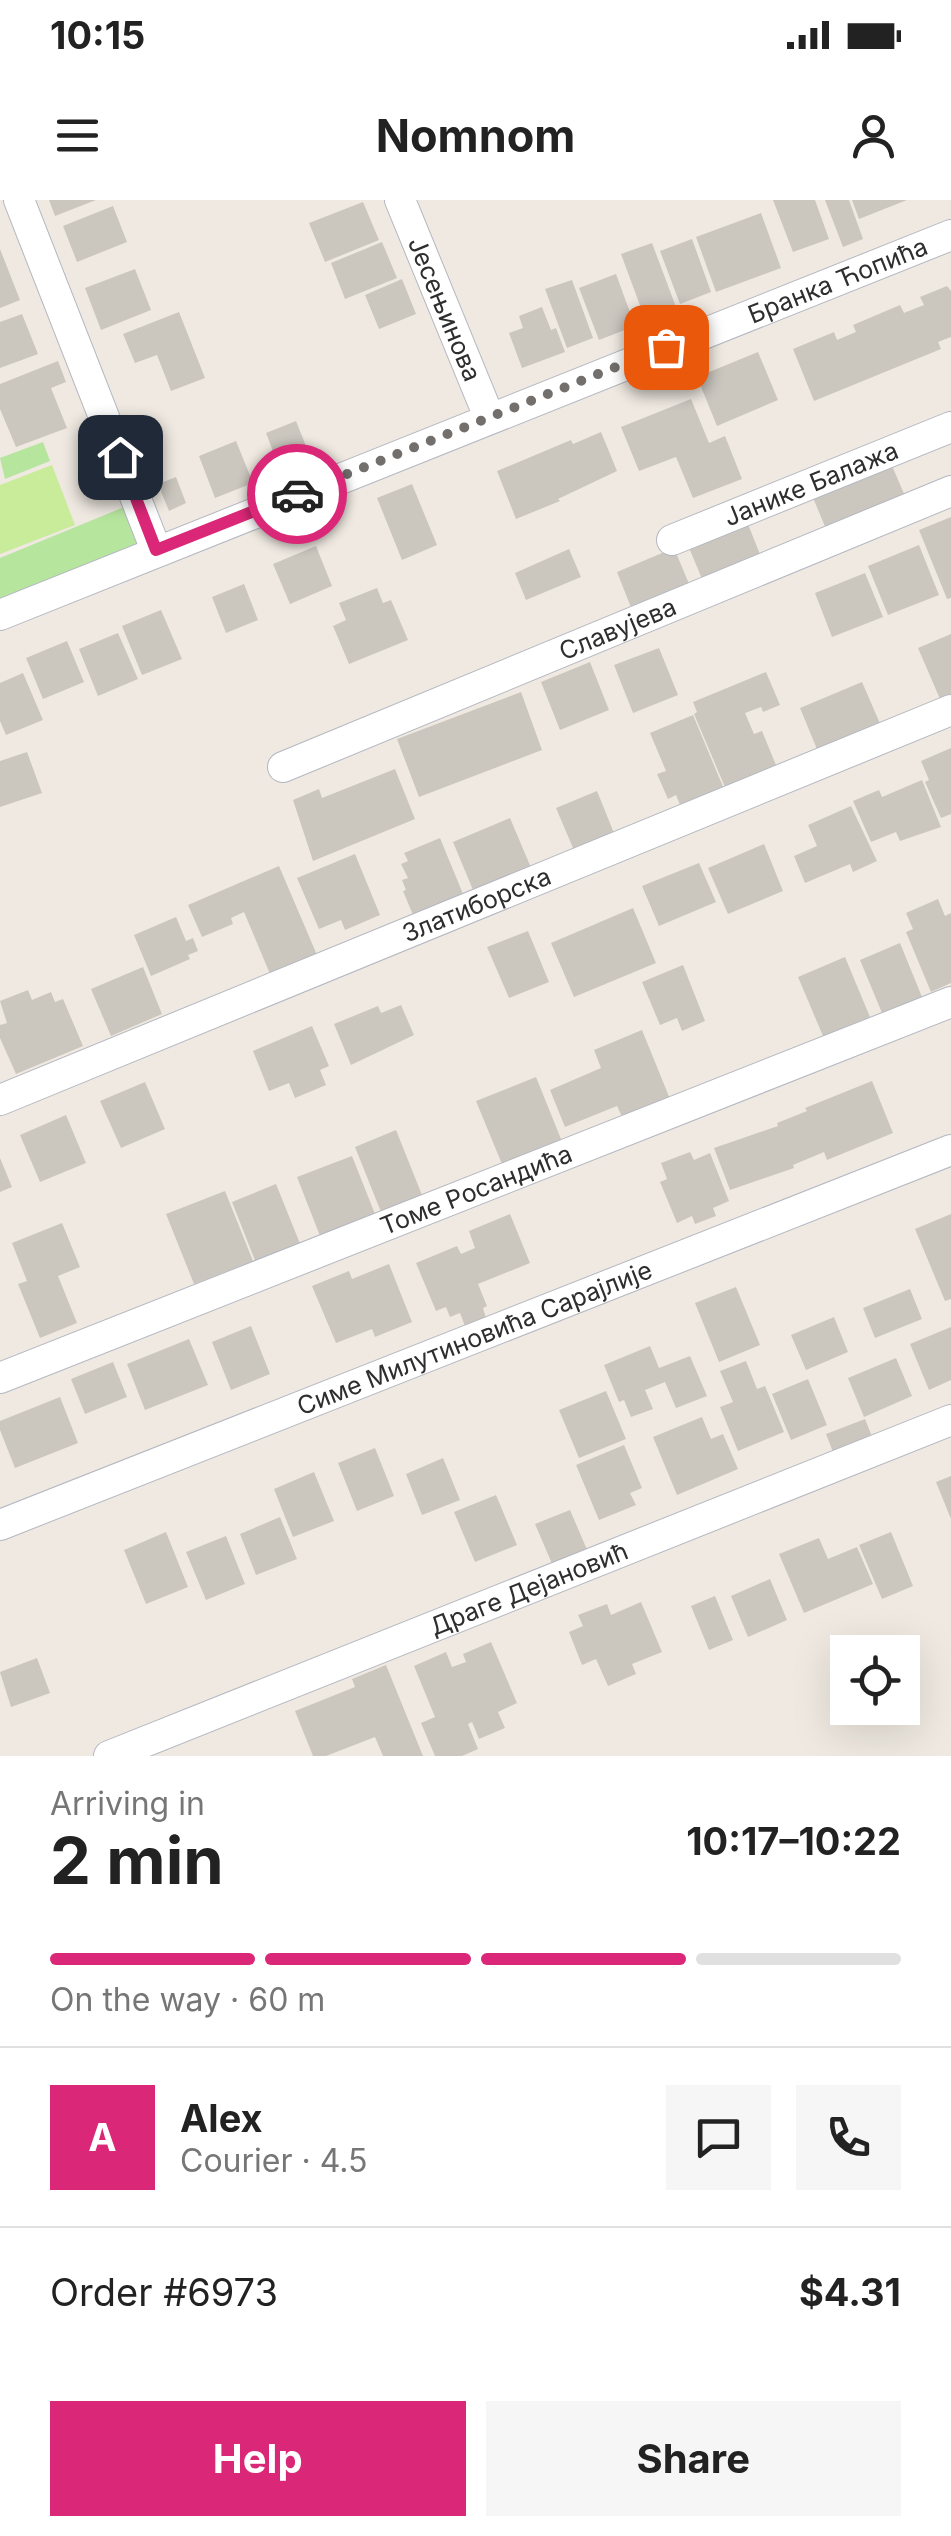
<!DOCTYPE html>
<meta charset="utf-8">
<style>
body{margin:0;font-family:Inter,sans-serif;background:#f6f6f6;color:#222;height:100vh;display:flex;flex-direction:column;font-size:38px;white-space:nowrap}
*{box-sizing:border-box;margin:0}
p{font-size:32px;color:#767676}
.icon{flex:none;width:55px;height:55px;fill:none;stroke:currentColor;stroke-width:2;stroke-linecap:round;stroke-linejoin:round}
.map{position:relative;height:1556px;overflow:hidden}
.drawer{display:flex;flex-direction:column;background:#fff;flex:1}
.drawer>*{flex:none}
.tools{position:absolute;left:830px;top:1435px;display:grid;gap:20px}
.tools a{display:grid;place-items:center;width:90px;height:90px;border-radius:0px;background:#fff;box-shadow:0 10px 40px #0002;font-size:50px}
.pin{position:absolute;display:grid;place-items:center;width:85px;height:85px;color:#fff;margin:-42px;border-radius:20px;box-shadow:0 5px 15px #0006}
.courier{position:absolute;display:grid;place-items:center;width:100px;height:100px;margin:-50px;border:8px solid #db2777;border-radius:50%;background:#fff;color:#222;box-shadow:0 2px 12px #0007}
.head em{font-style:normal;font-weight:700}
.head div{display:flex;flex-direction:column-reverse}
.head{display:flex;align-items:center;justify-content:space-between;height:170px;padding:0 50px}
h1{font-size:65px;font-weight:700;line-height:75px}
.bar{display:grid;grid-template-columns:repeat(4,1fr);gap:15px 10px;align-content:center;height:120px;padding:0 50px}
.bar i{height:12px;border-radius:8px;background:#e0e0e0}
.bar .active{background:#db2777}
.bar p{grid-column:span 4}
.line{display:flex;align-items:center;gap:25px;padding:0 50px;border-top:2px solid #e0e0e0}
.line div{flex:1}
.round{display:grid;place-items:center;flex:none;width:105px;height:105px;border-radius:0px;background:#f6f6f6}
.cta{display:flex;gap:20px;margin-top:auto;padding:20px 50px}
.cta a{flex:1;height:115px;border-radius:0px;background:#db2777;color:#fff;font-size:40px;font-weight:700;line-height:115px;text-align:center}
.cta a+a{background:#f6f6f6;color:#222}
.status{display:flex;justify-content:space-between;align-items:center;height:70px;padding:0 50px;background:#fff;direction:ltr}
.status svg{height:28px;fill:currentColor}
header{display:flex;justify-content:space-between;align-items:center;height:130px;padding:0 50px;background:#fff;font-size:45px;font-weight:700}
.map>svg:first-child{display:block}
.green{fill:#b6e59e}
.pitch{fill:#c9ec9a}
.building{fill:#cbc7bf}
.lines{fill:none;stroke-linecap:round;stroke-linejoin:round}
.minor-casing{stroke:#b4b7c1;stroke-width:32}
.minor{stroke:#fff;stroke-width:30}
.done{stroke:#726f6d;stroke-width:10;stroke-dasharray:0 18}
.route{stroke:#db2777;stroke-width:12}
.labels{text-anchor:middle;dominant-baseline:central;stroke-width:8;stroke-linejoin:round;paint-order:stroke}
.street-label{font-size:25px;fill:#2e2e2e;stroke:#fff}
</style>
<div class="status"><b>10:15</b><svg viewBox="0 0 49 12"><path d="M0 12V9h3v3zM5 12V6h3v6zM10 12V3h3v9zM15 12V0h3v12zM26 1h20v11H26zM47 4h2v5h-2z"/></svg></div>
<header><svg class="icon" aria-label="menu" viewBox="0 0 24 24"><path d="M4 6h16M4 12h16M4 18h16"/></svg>Nomnom<svg class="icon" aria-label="person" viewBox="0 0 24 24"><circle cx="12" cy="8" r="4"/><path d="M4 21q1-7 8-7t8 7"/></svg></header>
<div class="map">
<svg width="951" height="1556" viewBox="0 0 951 1556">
<rect width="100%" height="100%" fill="#efe9e1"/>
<path class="green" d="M43,242L50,261L5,279L0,258Z
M129,305L144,342L0,402V358Z"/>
<path class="pitch" d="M52,265L75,325L0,354V285Z"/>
<path class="building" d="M49,0H96L55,16Z
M773,0H815L829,39L793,52Z
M825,0H849L863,39L843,47Z
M852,0H907L859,19Z
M363,2L379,40L325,62L309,23Z
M113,6L127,42L77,62L63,26Z
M761,13L781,68L716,92L696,37Z
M692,39L711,92L680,104L660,51Z
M382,42L397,78L345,99L331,63Z
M652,43L676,107L645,119L621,54Z
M0,49L20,100L0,108Z
M135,69L151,110L101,130L85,88Z
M616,74L635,126L599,140L579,88Z
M402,79L416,114L379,129L365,95Z
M572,80L593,138L567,148L545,89Z
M947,86L951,91V137L938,142L941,149L814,201L793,149L834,132L837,140L856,132L853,125L900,105L904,113L924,105L920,97Z
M542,107L551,130L556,128L565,152L522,168L509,133L523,128L519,116Z
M179,112L205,178L171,191L157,155L135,163L123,134Z
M22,114L38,154L0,168V122Z
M758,152L778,200L717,226L697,177Z
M58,161L66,182L51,188L67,228L16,247L0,209V184Z
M691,199L709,243L725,236L742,279L693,298L676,257L639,271L621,227Z
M296,221L312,261L281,272L266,233Z
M601,232L617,271L558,299L560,301L516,319L497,271L571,240L573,244Z
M236,241L253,283L215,298L199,256Z
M890,261L908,303L829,336L811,293Z
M176,277L186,303L169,311L158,284Z
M412,284L437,345L402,360L377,298Z
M951,317V398L947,399L919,330Z
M746,319L763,362L705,386L687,343Z
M919,345L939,395L888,415L868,366Z
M316,346L332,386L290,404L273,364Z
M674,348L692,391L634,415L617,372Z
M569,349L581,377L526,400L515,373Z
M865,373L883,417L832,437L815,393Z
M244,384L258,420L226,433L212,397Z
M377,388L383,403L391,400L408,440L349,464L333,426L346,420L339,403Z
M161,410L182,459L142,475L122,426Z
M118,433L138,479L98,496L79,449Z
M951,434V494L940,499L918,448Z
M67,441L84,482L43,499L26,458Z
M659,448L678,495L633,513L614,465Z
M590,462L609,510L560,530L541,482Z
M766,472L780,505L763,512L761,507L745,513L754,534L762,531L776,565L725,587L694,514L697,512L693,502Z
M23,473L43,520L6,535L0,521V483Z
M862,482L882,528L819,554L800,508Z
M521,492L542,550L419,597L397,539Z
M693,515L724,589L681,607L676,595L668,599L657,574L666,571L650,533Z
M951,548V614L941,618L925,582L929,580L921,561Z
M27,552L42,593L0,607V561Z
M395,569L415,619L313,661L293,600L319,589L322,598Z
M922,580L941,627L900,641L896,632L871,642L853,601L879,590L882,597Z
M597,591L616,638L576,655L556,608Z
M851,606L877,661L853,672L850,664L805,683L794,656L817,646L808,625Z
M510,618L532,670L488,688L486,684L473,690L453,642Z
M440,638L463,694L413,715L403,691L406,690L402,680L408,678L401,664L408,661L404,653Z
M764,644L783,691L728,714L708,668Z
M355,654L380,715L345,730L341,720L319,729L297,678Z
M699,663L716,702L659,726L642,686Z
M279,666L317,755L270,774L244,712L231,718L233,724L202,737L188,705Z
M938,699L945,716L951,713V783L931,792L906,732L913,729L906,713Z
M633,708L656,763L574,797L551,743Z
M176,717L186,741L193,738L198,751L188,755L190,759L151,776L134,735Z
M528,731L549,782L509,798L487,747Z
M900,743L922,797L882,813L860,760Z
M845,757L870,817L823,836L798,777Z
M683,765L705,821L682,831L677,818L660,825L642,782Z
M143,767L162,814L111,836L91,789Z
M28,790L32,800L51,792L55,802L63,799L83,846L16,874L0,838V825L7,823L0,801Z
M401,805L414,835L351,865L334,824L378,806L381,813Z
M312,826L329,866L320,870L326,885L295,898L289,883L269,891L253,851Z
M642,830L670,899L623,919L617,906L565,927L550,890L601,868L594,850Z
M536,877L563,944L504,969L476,901Z
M872,881L893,933L827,960L824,952L793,965L794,968L730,990L714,948L778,926L777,923L807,911L805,908Z
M145,882L165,929L121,948L100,901Z
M66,915L86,963L40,982L20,935Z
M396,930L424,1000L383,1017L355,947Z
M690,952L694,960L710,953L729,1001L713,1008L716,1016L695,1024L692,1016L677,1023L660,982L667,979L661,963Z
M352,956L375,1014L320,1036L297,977Z
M0,958L12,987L0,992Z
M276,984L303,1051L258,1068L232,1002Z
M225,991L253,1061L194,1084L166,1014Z
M510,1014L530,1063L478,1084L487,1106L483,1108L486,1118L465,1126L460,1113L450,1117L446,1107L436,1111L416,1063L457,1046L461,1054L475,1048L469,1031Z
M951,1014V1099L945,1101L915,1029Z
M62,1023L80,1067L58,1076L77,1123L40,1138L18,1084L27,1081L12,1043Z
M389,1064L412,1122L375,1137L372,1129L336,1143L312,1086L349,1071L352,1079Z
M736,1087L760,1145L719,1162L695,1103Z
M910,1089L922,1119L875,1138L863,1108Z
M834,1117L848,1152L806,1170L791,1135Z
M251,1126L270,1174L231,1190L212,1142Z
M951,1127V1180L929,1190L910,1144Z
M189,1139L208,1185L145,1210L127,1164Z
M650,1146L659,1168L690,1156L707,1196L676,1208L665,1182L645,1190L653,1209L631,1217L624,1200L619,1202L604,1165Z
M896,1158L912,1196L864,1217L848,1178Z
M746,1161L757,1189L765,1186L784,1232L738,1251L720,1207L733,1202L720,1171Z
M113,1162L127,1197L85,1214L71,1179Z
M808,1179L827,1225L791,1240L772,1194Z
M606,1191L626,1239L579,1258L559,1210Z
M60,1197L78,1243L15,1268L0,1230V1221Z
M702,1217L711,1239L723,1234L738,1269L677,1295L653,1237Z
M865,1219L875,1244L836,1260L826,1234Z
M624,1245L642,1288L630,1293L636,1305L599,1320L576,1265Z
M375,1248L394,1296L357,1311L338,1263Z
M443,1258L460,1300L422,1315L406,1274Z
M314,1272L334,1321L293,1337L274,1289Z
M951,1276V1319L936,1282Z
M496,1295L517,1345L475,1362L454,1312Z
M570,1310L588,1352L553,1366L535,1324Z
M280,1317L297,1359L256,1375L240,1334Z
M166,1332L188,1387L146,1404L124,1350Z
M891,1332L913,1386L882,1399L859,1345Z
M226,1336L245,1384L206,1400L186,1352Z
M819,1338L828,1359L857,1347L873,1384L804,1413L779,1354Z
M770,1379L787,1420L748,1437L731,1396Z
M715,1396L733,1440L709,1450L691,1406Z
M641,1402L662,1452L632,1464L636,1474L608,1486L596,1459L582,1465L569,1432L583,1426L578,1415L607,1404L611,1415Z
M491,1442L517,1503L498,1512L505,1528L479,1539L472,1522L468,1524L478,1549L462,1556H435L421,1523L435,1517L414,1466L446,1452L452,1467L466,1462L463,1454Z
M37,1458L50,1493L11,1507L0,1472Z
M386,1465L423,1556H383L375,1537L326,1556H313L295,1511L355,1487L352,1479Z"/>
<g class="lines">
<g class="minor-casing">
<g id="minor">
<path d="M19,0L156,350"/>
<path id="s1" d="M400,0L489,217"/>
<path id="s2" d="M672,340L951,227"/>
<path id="s3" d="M0,415L951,35"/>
<path id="s4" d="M283,567L951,291"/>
<path id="s5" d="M0,900L951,510"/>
<path id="s6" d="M0,1178L951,802"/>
<path id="s7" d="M0,1325L951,950"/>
<path id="s8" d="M109,1556L951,1220"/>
</g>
</g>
<use href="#minor" class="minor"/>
</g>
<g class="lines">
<path class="done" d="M297,294L666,147"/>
<path class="route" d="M120,257L156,350L297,294"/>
</g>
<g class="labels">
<g class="street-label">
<text stroke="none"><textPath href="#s3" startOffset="902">Бранка Ћопића</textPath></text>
<text stroke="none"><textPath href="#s1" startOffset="118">Јесењинова</textPath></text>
<text stroke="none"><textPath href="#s2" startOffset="150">Јанике Балажа</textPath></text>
<text stroke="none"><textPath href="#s4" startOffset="362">Славујева</textPath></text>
<text stroke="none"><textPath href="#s5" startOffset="515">Златиборска</textPath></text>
<text stroke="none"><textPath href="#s6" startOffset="512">Томе Росандића</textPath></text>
<text stroke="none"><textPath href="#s7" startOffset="510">Симе Милутиновића Сарајлије</textPath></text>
<text stroke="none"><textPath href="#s8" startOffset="452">Драге Дејановић</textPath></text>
</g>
</g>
</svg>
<div class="tools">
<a><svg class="icon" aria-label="locate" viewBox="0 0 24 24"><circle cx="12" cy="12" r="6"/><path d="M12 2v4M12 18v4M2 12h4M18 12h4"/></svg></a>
</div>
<div class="pin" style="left:666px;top:147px;background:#ea580c"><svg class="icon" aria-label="bag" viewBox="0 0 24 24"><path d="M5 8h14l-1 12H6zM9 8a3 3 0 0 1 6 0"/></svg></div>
<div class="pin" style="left:120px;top:257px;background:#1f2937"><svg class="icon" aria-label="home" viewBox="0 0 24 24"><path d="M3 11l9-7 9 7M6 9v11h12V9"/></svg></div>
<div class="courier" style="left:297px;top:294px"><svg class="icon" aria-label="car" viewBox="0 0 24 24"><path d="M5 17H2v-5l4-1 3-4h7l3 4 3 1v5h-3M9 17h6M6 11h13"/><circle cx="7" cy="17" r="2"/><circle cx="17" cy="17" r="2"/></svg></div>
</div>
<section class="drawer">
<div class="head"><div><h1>2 min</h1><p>Arriving in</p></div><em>10:17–10:22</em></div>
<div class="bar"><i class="active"></i><i class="active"></i><i class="active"></i><i></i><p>On the way · 60 m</p></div>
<div class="line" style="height:180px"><b class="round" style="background:#db2777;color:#fff">A</b><div><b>Alex</b><p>Courier · 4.5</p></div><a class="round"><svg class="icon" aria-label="chat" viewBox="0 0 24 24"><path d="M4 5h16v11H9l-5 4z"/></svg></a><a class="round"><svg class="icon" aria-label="phone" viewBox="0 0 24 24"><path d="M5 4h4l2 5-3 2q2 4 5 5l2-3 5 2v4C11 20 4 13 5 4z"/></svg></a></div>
<div class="line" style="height:130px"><div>Order #6973</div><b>$4.31</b></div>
<div class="cta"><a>Help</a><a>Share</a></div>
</section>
